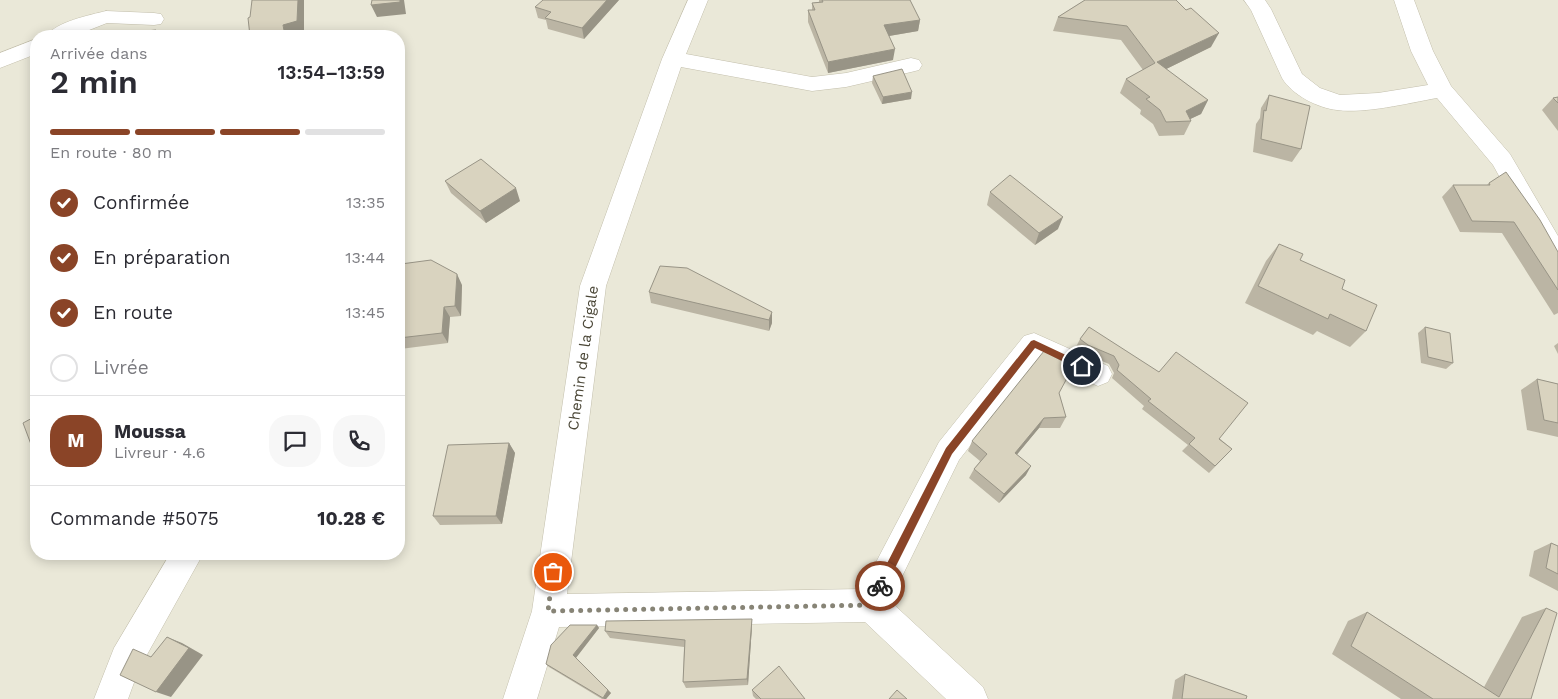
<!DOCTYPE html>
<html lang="fr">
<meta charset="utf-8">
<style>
body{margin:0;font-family:"Work Sans",sans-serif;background:#f7f7f7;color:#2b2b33;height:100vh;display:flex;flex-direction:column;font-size:19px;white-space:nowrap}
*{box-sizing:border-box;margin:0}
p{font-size:16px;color:#7c7c81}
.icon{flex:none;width:28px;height:28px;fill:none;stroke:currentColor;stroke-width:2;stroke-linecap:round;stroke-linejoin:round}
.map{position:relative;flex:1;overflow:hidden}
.panel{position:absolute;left:30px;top:30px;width:375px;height:530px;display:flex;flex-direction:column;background:#fff;border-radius:20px;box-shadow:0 2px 12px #0003}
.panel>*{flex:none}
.pin{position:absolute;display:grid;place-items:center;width:42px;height:42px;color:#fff;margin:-21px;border:2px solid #fff;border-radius:50%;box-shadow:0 1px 5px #0007}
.courier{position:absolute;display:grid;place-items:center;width:50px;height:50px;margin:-25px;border:4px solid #8a4427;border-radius:50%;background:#fff;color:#222;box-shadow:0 1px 6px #0007}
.overview em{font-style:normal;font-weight:600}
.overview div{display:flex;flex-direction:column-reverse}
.overview{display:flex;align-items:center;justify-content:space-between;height:85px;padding:0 20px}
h1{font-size:32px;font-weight:600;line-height:38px}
.bar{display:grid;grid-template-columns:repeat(4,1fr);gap:8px 5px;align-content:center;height:60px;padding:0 20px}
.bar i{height:6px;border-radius:4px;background:#e1e1e2}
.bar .current{background:#8a4427}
.bar p{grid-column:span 4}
.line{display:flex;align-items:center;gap:12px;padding:0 20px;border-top:1px solid #e1e1e2}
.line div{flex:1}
.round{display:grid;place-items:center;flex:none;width:52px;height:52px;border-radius:20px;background:#f7f7f7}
ol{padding:0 20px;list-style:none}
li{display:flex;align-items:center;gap:15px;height:55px}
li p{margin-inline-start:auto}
li .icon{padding:5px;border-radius:50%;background:#8a4427;color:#fff;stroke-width:4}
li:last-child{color:#7c7c81}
li i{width:28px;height:28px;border:2px solid #e1e1e2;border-radius:50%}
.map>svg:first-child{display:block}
.residential{fill:#eae8d8;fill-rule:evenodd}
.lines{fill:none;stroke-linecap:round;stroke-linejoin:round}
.street-casing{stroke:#c3bfac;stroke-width:1}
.street{fill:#fff;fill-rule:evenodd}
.wall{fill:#bbb5a4}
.shaded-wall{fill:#989486}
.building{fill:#d9d3bf;stroke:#989486}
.route{fill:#8a4427}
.done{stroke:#878476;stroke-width:5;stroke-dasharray:0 9}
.labels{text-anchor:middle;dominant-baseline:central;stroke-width:4;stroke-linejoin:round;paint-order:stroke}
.street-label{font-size:15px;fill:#4b4737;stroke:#fff}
</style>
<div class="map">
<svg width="1558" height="699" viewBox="0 0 1558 699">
<rect width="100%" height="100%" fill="#f6f5ea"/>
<path class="residential" d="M0,0H1558V699H0ZM36,36H399V554H36Z"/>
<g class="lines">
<g class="street-casing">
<path id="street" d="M688,0H708L686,54L812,77L846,73L911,58L919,60L922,65L919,70L911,72L846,87L812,91L681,67L606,286L567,594L862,589L939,442L1024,336L1034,333L1108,366L1112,374L1108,382L1098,386L1038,359L959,460L890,601L983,687L988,699H946L865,622L559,627L537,699H503L532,611L580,286L662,59Z
M1244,0H1265L1271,9L1302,74L1320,88L1340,95L1378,93L1428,85L1411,51L1394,0H1414L1433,51L1451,86L1510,154L1558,236V269L1549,266L1493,165L1437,98C1409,103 1364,114 1337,110C1318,108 1292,95 1282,78L1251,10Z
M106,11L154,13L161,14L164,19L161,24L154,25L107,23L74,36H47C55,22 90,15 106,11Z
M36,39V54L0,68V53Z
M170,554H203L139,669L128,699H94L114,648Z"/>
</g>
<use href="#street" class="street"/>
</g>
<path class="wall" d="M619,0L584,39L548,29L546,20L538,18L535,7Z
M819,0H910L920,20L918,31L889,36L893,60L828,73L808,22V10H812V3L819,2Z
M1085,0L1211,47L1166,69L1208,100L1201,114L1190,119L1191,121L1184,135L1159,136L1153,124L1140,114L1141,110L1120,93L1126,79L1143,70L1121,40L1053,31L1058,17Z
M873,76L911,99L882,104L872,83Z
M1269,95L1301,149L1292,162L1253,152L1256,124L1260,118L1261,108Z
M1558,97V131L1542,110L1553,98Z
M445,181L520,201L486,223L451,193Z
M1489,183L1558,252V313L1554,315L1502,233L1460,232L1442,197L1453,185H1487Z
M990,192L1058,229L1035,245L987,205Z
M1279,244L1300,260L1342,289L1366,331L1350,347L1317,331L1313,335L1245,303L1266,261Z
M399,284L462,285L461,316L450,317L448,343L400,349L399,347Z
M649,292L772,312V323L769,331L651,303Z
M1089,327L1232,449L1209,473L1182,451L1188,445L1142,409L1144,406L1112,378L1114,373L1109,364L1083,353L1076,347L1080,339Z
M1425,327L1453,363L1446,369L1421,363L1418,333Z
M1558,343V354L1554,346Z
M1537,379L1558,384V437L1527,430L1521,390Z
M1059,393L1066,417L1060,428H1039L1017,454L1026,475L999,503L969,478L974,469L980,461L968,451L972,441Z
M509,443L515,453L502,524L440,525L433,516Z
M1551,543L1558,546V591L1529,576L1534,551Z
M1546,608L1531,699H1401L1332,654L1348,621L1367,612L1484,687L1522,617Z
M752,619V626L748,685L686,688L683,682L684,647L610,638L605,631Z
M597,625L599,628L576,658L611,693L606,699H602L549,667L546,664Z
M1185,674L1246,699H1172L1175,680Z
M752,690L805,699H756L753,696Z"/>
<path class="shaded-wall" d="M298,0H304V33L294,36H285L283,25Z
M400,0H404L406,14L377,17L371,5Z
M607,0H619L584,39L582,28Z
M920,20L918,31L883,37L884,25Z
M156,30L161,36H154Z
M1219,33L1211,47L1150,77L1157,62Z
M895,49L893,60L828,73V62Z
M912,92L911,99L882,104L883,97Z
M1208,100L1201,114L1186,121V111Z
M516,188L520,201L486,223L480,211Z
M1063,217L1058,229L1035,245L1039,233Z
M457,274L462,285L461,316L455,306Z
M444,307L450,317L448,343L442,333Z
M772,312V323L769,331V320Z
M1044,418L1039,428L1010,463L1015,453Z
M509,443L515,453L502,524L496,516Z
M1031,466L1026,475L999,503L1004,494Z
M752,619V626L748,685L747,679Z
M597,625L599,628L575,659L573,655Z
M167,637L182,643L203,655L171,697L156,692Z
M608,690L611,693L606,699H604L603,698Z"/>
<path class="building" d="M252,0H298L297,21L283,25L285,36H250L248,18L250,17Z
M372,0H400V2L371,5Z
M543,0H607L582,28L545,18L551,12L535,7Z
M822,0H910L920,20L884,25L895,49L828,62L808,10H815L812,3L823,2Z
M1085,0H1176L1186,10L1191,8L1219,33L1157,62L1208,100L1186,111L1191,121L1166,122L1160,110L1146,99L1150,97L1126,79L1155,63L1127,26L1058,17Z
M156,30L154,36H98Z
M902,69L912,92L883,97L873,76Z
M1269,95L1310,106L1301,149L1261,139L1264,110L1266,111Z
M1558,97V103L1553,98Z
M481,159L516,188L480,211L445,181Z
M1506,172L1540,220L1558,252V290L1514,222L1472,221L1453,185H1490L1489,183Z
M1010,175L1063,217L1039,233L990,192Z
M1279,244L1303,254L1300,260L1345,280L1342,289L1377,305L1366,331L1330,314L1328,319L1258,286Z
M431,260L457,274L455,306L444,307L442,333L399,338V284L401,264Z
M660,266L687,268L772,312L769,320L649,292Z
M1089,327L1159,372L1176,352L1248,403L1219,439L1232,449L1215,466L1189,444L1195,438L1148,401L1151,399L1117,370L1119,365L1114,356L1088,345L1080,339Z
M1425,327L1450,333L1453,363L1428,357Z
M1044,351L1073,367L1059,393L1066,417L1044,418L1015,453L1031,466L1004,494L974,469L987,454L972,441Z
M1537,379L1558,384V423L1544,420Z
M36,416V454L35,455L23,423Z
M509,443L496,516H433L448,445Z
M1551,543L1558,546V574L1546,568Z
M1546,608L1557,613L1531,699H1433L1351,646L1367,612L1499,697Z
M752,619L747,679L683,682L685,640L605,631L606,621Z
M570,625H597L573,655L608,690L603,698L546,664L551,645Z
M167,637L189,648L156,692L120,675L133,649L151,657Z
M779,666L805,699H761L752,690Z
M1185,674L1247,696L1246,699H1182Z
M897,690L907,699H889Z"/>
<path class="route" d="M1034,340L1085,364V369H1079L1035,348L952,454L884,590H877V583L946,448L1031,341Z"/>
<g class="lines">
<path class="done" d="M553,572L548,611L871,605L880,586"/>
</g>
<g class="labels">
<g class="street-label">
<text transform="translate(583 358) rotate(-82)">Chemin de la Cigale</text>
</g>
</g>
</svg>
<div class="pin" style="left:553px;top:572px;background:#ea580c"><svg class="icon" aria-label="bag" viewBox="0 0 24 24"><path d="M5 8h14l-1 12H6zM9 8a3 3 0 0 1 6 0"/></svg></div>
<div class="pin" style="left:1082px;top:366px;background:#1f2937"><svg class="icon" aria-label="home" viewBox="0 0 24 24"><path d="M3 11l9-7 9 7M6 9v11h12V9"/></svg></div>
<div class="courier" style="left:880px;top:586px"><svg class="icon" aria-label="bike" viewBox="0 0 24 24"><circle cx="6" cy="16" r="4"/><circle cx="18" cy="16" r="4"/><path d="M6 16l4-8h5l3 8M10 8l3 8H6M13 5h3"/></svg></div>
<section class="panel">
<div class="overview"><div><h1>2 min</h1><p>Arrivée dans</p></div><em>13:54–13:59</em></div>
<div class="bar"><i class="current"></i><i class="current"></i><i class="current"></i><i></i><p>En route · 80 m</p></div>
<ol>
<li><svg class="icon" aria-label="check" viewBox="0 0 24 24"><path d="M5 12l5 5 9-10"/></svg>Confirmée<p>13:35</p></li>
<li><svg class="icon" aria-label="check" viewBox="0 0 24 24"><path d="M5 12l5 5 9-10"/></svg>En préparation<p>13:44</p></li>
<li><svg class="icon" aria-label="check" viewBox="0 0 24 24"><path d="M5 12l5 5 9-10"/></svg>En route<p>13:45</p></li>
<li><i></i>Livrée</li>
</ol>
<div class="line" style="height:90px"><b class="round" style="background:#8a4427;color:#fff">M</b><div><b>Moussa</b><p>Livreur · 4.6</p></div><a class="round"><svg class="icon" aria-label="chat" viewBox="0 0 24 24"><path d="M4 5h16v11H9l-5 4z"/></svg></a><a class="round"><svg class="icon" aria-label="phone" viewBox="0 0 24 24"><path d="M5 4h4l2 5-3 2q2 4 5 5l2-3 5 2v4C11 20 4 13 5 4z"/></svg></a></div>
<div class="line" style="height:65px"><div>Commande #5075</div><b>10.28 €</b></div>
</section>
</div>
